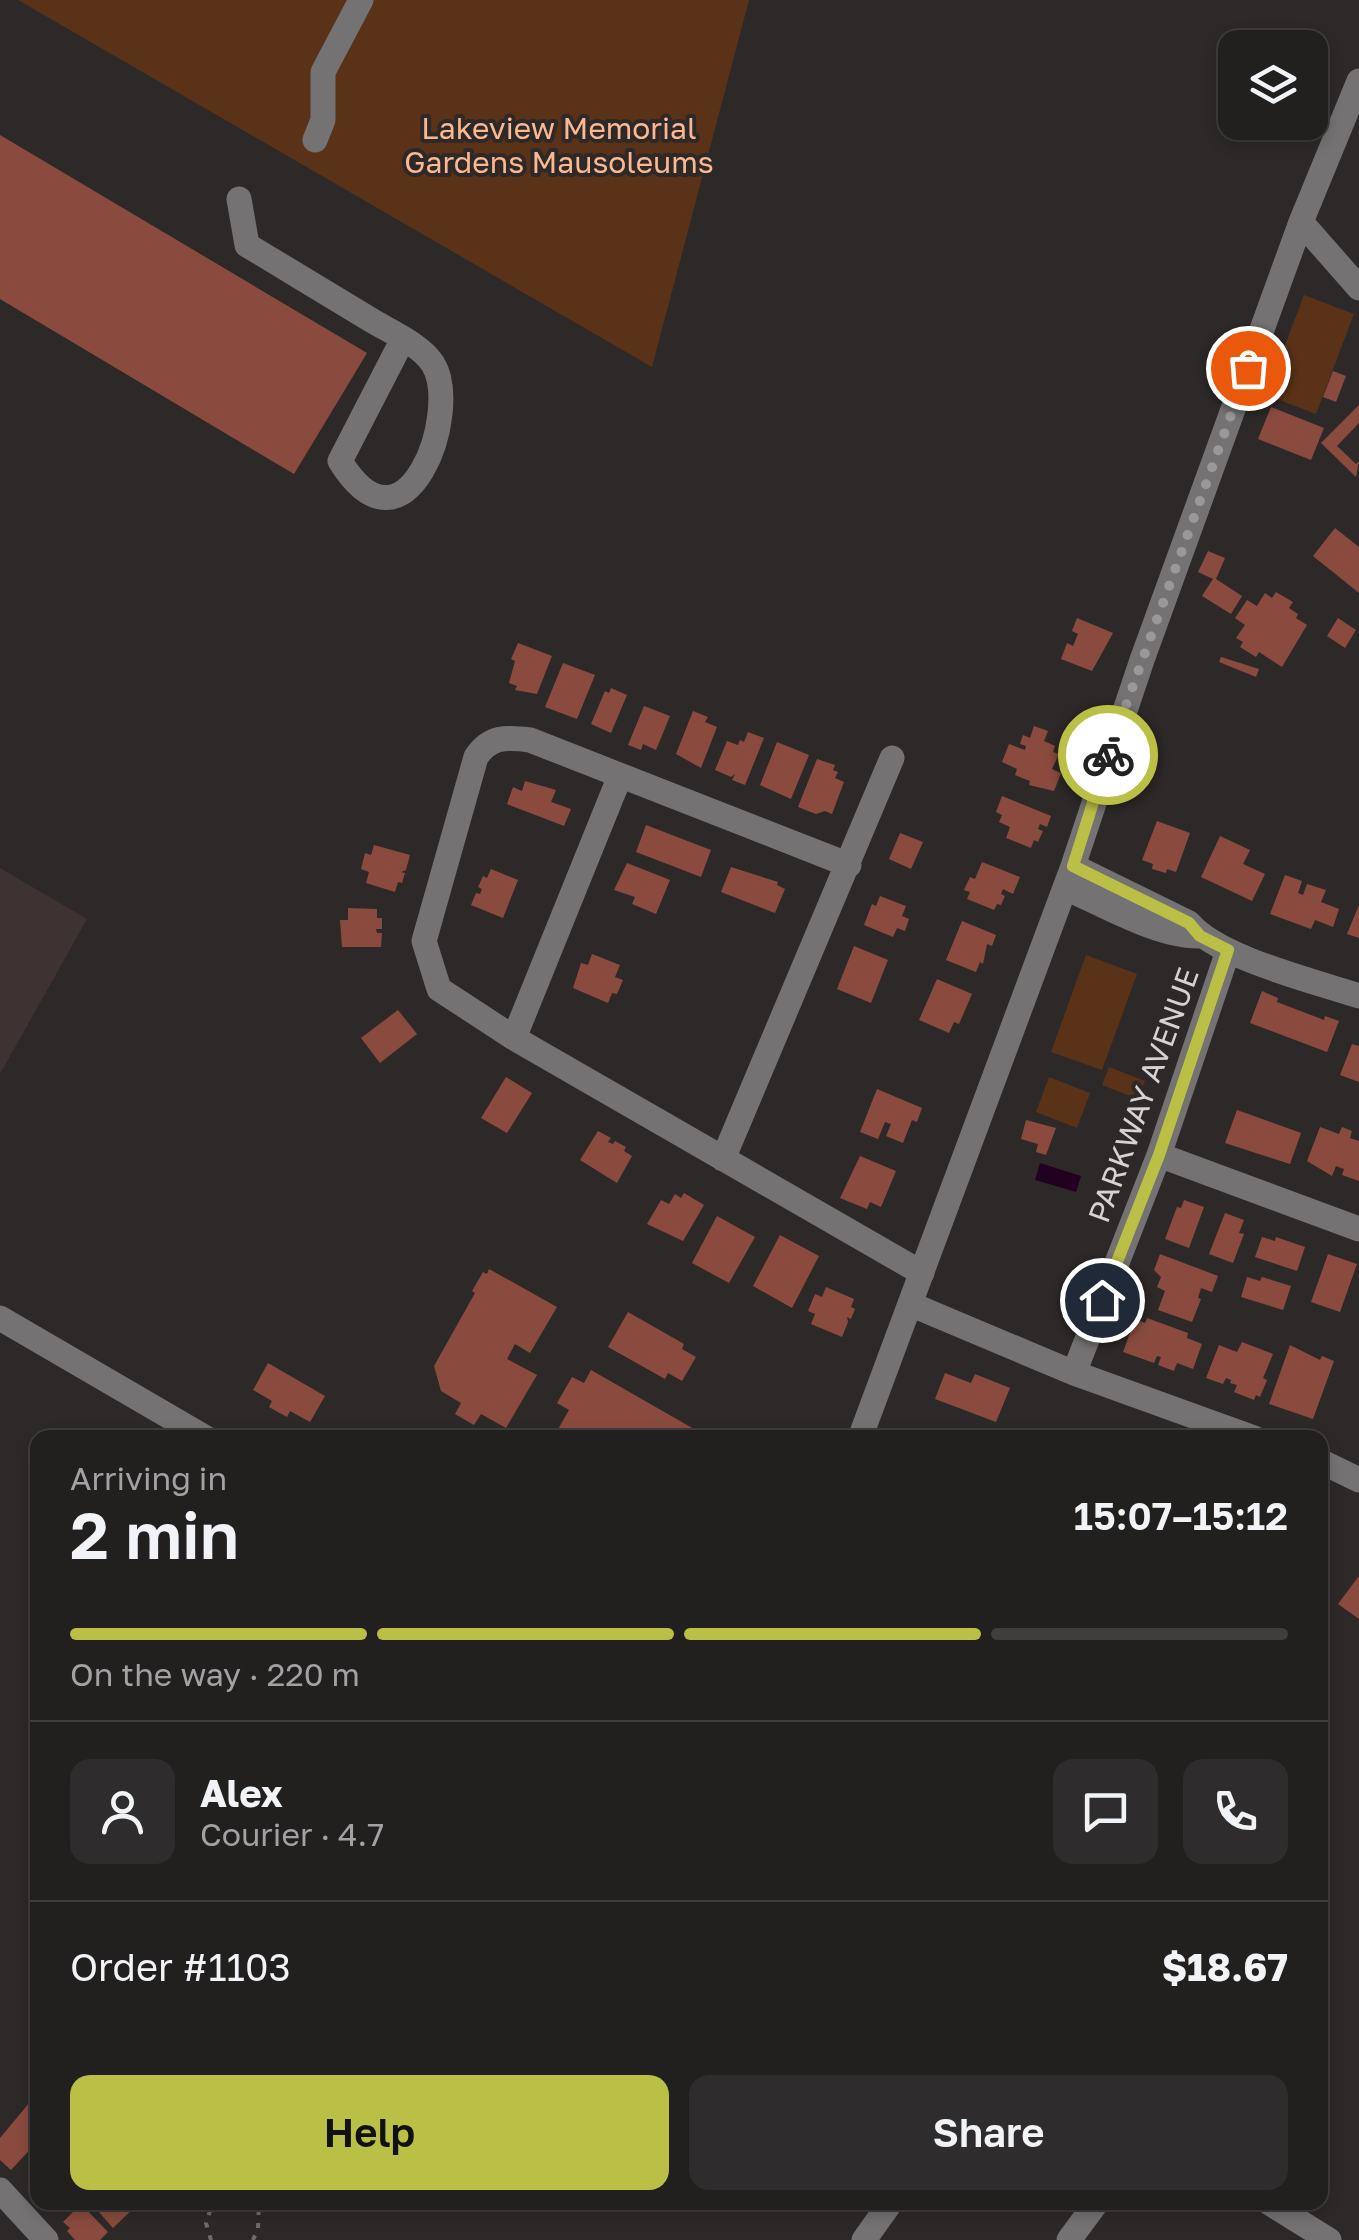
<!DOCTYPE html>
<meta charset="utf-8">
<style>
body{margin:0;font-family:"Golos Text",sans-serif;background:#2e2c2c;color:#f1f3f6;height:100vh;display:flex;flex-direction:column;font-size:38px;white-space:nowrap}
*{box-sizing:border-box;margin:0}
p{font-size:32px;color:#a2a2a4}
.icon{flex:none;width:55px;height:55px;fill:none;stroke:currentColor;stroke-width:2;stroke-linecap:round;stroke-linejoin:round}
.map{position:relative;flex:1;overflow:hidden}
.details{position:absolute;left:30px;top:1430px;width:1298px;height:780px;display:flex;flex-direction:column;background:#221f1f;border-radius:20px;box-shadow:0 5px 15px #0003,0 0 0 2px #3f3d3d}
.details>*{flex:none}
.fabs{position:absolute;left:1218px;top:30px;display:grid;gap:20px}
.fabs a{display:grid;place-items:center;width:110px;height:110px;border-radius:20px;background:#221f1f;box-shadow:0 5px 15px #0003,0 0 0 2px #3f3d3d;font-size:50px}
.pin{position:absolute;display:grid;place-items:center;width:85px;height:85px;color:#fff;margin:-42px;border:5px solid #fff;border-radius:50%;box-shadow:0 2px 10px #0007}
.courier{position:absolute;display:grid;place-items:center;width:100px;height:100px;margin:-50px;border:8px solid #bac045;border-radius:50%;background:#fff;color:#222;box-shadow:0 2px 12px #0007}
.summary em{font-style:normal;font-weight:600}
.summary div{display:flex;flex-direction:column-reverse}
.summary{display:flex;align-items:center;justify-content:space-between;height:170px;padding:0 40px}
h1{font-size:65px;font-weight:600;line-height:75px}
.bar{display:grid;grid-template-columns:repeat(4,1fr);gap:15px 10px;align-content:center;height:120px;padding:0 40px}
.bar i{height:12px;border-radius:8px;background:#3f3d3d}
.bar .selected{background:#bac045}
.bar p{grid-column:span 4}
.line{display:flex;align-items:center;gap:25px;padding:0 40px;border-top:2px solid #3f3d3d}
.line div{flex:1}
.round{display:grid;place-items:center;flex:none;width:105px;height:105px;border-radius:20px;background:#2e2c2c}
.action{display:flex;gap:20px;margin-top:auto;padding:20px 40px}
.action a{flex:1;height:115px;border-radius:20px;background:#bac045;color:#111;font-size:40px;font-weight:600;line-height:115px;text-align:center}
.action a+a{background:#2e2c2c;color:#f1f3f6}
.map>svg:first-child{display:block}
.built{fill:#3e3233}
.green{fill:#5a3217}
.water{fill:#22001f}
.building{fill:#8a4b3e}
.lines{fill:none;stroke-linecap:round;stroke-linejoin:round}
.path{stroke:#716c6c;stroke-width:4;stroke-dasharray:5 8;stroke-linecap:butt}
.minor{stroke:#747273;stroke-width:25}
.done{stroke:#9c9898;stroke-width:10;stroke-dasharray:0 18}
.route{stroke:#bac045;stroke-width:12}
.labels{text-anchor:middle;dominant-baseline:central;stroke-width:8;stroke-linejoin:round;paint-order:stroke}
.park-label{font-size:30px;fill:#fcb890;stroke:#2e2929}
.street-label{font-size:30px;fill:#d7d3d3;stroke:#2e2929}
</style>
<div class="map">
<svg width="1359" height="2240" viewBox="0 0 1359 2240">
<rect width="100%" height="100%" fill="#2e2929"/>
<path class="built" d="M0,868L87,919L0,1074Z"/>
<path class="green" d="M18,0H749L652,367Z
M1304,295L1354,314L1316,414L1266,395Z
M1086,955L1137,974L1102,1070L1051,1052Z
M1109,1067L1145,1081L1138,1099L1102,1085Z
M1049,1077L1090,1093L1077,1128L1036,1112Z"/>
<path class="water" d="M1040,1163L1081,1176L1076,1192L1035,1180Z"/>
<path class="building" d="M0,135L367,353L294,474L0,299Z
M1333,371L1346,376L1336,402L1323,397Z
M1359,405V423L1337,446L1356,464L1359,461L1356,477L1321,443Z
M1271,407L1324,428L1311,460L1258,439Z
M1335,528L1359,547V593L1313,556Z
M1208,551L1225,558L1216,579L1242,596L1231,614L1202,596L1213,579L1198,572Z
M1276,592L1293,602L1289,608L1298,614L1296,618L1307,625L1282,667L1259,652L1256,657L1240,647L1243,642L1236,638L1245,625L1235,618L1247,600L1257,606L1265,593L1272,598Z
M1077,618L1113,633L1092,671L1061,659L1067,643L1073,646L1078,634L1072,631Z
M1338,618L1356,630L1345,648L1327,636Z
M518,643L552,656L537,694L515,690L517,686L509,683L515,661L511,659Z
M1221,657L1259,669L1256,677L1219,662Z
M563,663L595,675L577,719L545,707Z
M611,688L627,695L611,733L591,724L605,691L609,693Z
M644,706L670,716L656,750L643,744L641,750L628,745Z
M693,711L708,717L705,722L717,727L701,768L676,754Z
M1034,726L1048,731L1044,741L1055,746L1053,752L1059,754L1052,769L1061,773L1054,791L1029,785L1030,781L1015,775L1017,769L1002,762L1009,744L1025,750L1026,746L1020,744L1023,735L1030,738Z
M748,732L764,738L745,785L732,780L735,774L731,777L715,770L727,741L738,745L740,740L744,742Z
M777,742L809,755L791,799L760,785Z
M817,759L835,765L833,770L838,772L835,778L844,782L832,814L825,811L816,814L798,807Z
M525,781L556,790L551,802L571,809L564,826L507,804L513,787L522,791Z
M1002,796L1051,816L1047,827L1040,824L1038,829L1043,831L1038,842L1034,840L1031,848L1006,838L1010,827L999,822L1002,815L996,812Z
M1157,821L1190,833L1176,872L1167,869L1166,873L1152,869L1153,864L1142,860Z
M646,825L711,850L701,877L636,852Z
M900,833L923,842L911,869L889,859Z
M1220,836L1250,850L1243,864L1265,874L1252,901L1201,877Z
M374,845L410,855L406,870L401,872L405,873L402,883L398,882L395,892L366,883L369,872L361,869L365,853L371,855Z
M982,862L1020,877L1013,894L1003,889L1001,894L1005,896L1001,905L997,904L994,910L967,899L970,892L964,890L970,877L975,879Z
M627,863L670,880L656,914L632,904L635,897L614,890Z
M731,867L778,882L777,885L785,889L775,913L721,892Z
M491,869L518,880L503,918L471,905L476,893L480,894L482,889L478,887L483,876L487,878Z
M1285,875L1302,881L1298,893L1303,895L1307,884L1326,890L1321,902L1339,909L1333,927L1315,920L1311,929L1270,914Z
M880,896L906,906L902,916L909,919L905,931L897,928L893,937L864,925L872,904L876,906Z
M1359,905V938L1347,934Z
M348,908L377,909V918H382V929H376L377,933H382L381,947H342L340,920H348Z
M962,921L996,935L992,946L987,944L983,964L980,962L976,972L946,960Z
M854,946L888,960L871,1003L837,989Z
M592,954L620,965L615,977L623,980L617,994L612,993L608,1003L573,988L581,963L588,965Z
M937,979L972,994L959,1024L954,1022L949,1033L919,1020Z
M1262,991L1278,998L1277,1002L1324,1020L1325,1016L1339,1021L1327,1052L1250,1023Z
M398,1010L417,1034L380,1063L361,1038Z
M1352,1044L1359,1046V1082L1340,1075Z
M506,1077L532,1093L507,1133L481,1118Z
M877,1089L922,1108L917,1122L912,1120L903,1143L886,1136L891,1124L885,1122L878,1139L860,1132Z
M1237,1110L1301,1133L1290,1164L1225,1143Z
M1026,1120L1056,1128L1046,1155L1036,1152L1038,1144L1021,1139Z
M1320,1127L1339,1134L1342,1127L1352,1131L1350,1138L1359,1141V1181L1342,1175L1344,1169L1336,1166L1332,1176L1307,1161Z
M598,1131L611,1138L608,1142L613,1144L615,1141L626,1147L624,1151L632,1156L617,1183L580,1160Z
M860,1156L896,1171L881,1207L870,1202L867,1209L840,1198Z
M684,1193L704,1205L683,1241L647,1224L661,1200L669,1204L675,1194L681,1198Z
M1184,1200L1204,1207L1189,1248L1165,1239L1177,1207L1181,1208Z
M1225,1213L1244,1220L1239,1233L1244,1234L1233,1263L1209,1254Z
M717,1216L755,1237L729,1283L692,1263Z
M780,1235L819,1256L792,1308L753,1286Z
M1262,1237L1275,1241L1276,1237L1305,1247L1297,1271L1255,1257Z
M1160,1254L1218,1276L1212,1292L1201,1288L1198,1298L1201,1299L1192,1322L1158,1310L1165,1291L1157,1287L1161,1277L1154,1270Z
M1328,1254L1357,1264L1340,1312L1311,1302Z
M489,1269L557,1307L530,1353L515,1344L507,1359L537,1375L506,1428L481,1414L474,1425L455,1414L461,1403L441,1391L434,1366L475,1293L472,1291L483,1272L487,1274Z
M1247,1277L1260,1281L1262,1277L1291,1286L1283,1310L1241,1297Z
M826,1287L854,1299L851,1307L855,1309L851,1319L847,1317L848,1322L842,1337L811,1324L815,1314L808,1311L815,1294L822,1297Z
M628,1312L684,1344L682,1349L696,1357L682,1381L668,1373L665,1379L608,1347Z
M1147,1318L1188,1333L1187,1338L1202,1344L1193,1369L1177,1363L1174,1371L1158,1365L1161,1357L1157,1356L1154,1363L1123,1352L1135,1319L1145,1323Z
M1242,1342L1273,1354L1263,1378L1267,1380L1260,1397L1256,1395L1254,1400L1234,1392L1237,1385L1230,1383L1231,1380L1226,1378L1223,1384L1206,1378L1219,1345L1237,1352Z
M1290,1345L1320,1360L1322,1356L1334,1361L1313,1419L1269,1404Z
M268,1363L325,1396L310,1422L290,1411L287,1417L269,1407L272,1401L253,1390Z
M591,1370L701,1433L698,1438H553L569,1410L557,1403L572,1377L584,1383Z
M945,1373L971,1383L975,1374L1010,1388L996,1422L935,1399Z
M1359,1576V1619L1338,1604Z
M30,2102L38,2109V2141L11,2170L0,2160V2138Z
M90,2202H140L113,2228Z
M81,2204L108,2232L100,2240H75L67,2231L70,2228L63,2222Z"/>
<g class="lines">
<path class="path" d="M211,2240L206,2223L213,2202
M253,2240L258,2228L259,2202"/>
<path class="minor" d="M315,140L323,120V72L361,0
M239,199L247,245C288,270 330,295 371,320C391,332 421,345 433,364C462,411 406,568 340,461L403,339
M1301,222L1359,288
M849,865L530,740C506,737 490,736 476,757L424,941L439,989L514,1038L922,1273
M1073,866L1189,923C1218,958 1314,981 1359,996
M1065,888C1103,904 1158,937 1199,936
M514,1038L620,776
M1159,1155L1359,1229
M723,1159L892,758
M910,1304L1074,1373L1254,1438
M0,1318L206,1438
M1074,1373L1159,1155L1228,951
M860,1438L1073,866L1142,660L1301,222L1359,81
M1320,1461L1359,1480
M0,2190L46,2240
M1268,2202L1329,2240
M864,2240L891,2202
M1069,2240L1097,2202"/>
</g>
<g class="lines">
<path class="done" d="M1108,755L1248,368"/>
<path class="route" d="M1102,1300L1159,1155L1228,950L1200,936L1189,923L1073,866L1108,755"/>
</g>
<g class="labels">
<g class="park-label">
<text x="559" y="128">Lakeview Memorial<tspan x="559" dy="34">Gardens Mausoleums</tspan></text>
</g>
<g class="street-label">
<text transform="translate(1143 1095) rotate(-70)">PARKWAY AVENUE</text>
</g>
</g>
</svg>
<div class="fabs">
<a><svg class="icon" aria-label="layers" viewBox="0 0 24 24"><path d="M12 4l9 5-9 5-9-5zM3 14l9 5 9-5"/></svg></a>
</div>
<div class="pin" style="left:1248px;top:368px;background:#ea580c"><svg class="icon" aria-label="bag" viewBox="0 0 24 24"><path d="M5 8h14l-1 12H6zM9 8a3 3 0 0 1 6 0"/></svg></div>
<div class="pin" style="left:1102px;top:1300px;background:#1f2937"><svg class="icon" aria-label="home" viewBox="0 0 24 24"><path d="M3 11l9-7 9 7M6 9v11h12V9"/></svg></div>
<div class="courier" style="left:1108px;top:755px"><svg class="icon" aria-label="bike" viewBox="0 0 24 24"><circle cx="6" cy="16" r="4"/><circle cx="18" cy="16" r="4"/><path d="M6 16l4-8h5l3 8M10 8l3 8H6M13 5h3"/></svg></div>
<section class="details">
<div class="summary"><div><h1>2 min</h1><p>Arriving in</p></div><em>15:07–15:12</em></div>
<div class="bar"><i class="selected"></i><i class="selected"></i><i class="selected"></i><i></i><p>On the way · 220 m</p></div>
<div class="line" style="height:180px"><a class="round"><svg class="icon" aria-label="person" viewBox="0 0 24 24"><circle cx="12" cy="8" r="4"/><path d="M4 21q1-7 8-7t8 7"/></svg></a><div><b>Alex</b><p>Courier · 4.7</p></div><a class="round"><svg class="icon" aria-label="chat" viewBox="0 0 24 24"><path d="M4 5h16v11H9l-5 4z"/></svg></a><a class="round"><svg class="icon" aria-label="phone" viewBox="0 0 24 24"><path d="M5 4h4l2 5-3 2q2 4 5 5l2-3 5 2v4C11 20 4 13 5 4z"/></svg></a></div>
<div class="line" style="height:130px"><div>Order #1103</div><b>$18.67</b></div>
<div class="action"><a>Help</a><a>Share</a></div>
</section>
</div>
